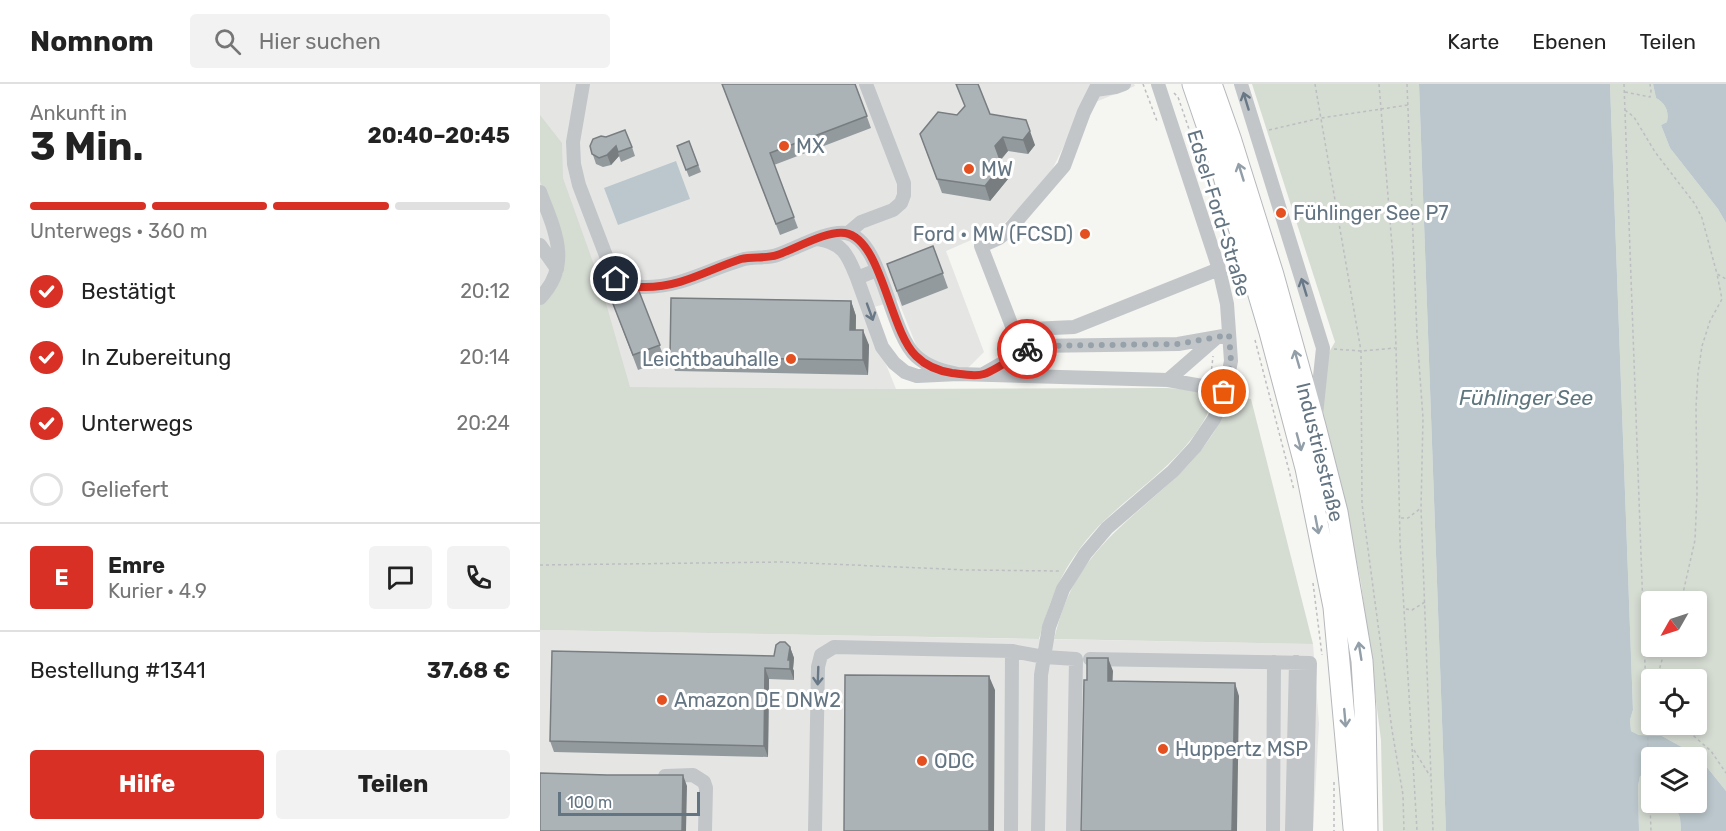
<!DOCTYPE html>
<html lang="de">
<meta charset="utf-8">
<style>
body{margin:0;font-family:Rubik,sans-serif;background:#f2f2f2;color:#222;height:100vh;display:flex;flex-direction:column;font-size:22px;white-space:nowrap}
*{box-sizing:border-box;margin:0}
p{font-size:20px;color:#767676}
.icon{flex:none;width:33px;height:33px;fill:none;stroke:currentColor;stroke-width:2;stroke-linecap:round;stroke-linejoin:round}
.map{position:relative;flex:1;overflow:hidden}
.panel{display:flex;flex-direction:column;background:#fff;width:540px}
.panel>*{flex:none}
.needle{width:39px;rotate:231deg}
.buttons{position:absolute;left:1101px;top:507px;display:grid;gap:12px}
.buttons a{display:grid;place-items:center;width:66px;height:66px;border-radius:6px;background:#fff;box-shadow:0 3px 9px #0003;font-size:30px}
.scale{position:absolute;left:18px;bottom:15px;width:142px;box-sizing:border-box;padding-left:6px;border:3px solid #637482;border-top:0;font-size:16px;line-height:21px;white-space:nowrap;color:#637482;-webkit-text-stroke:4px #fff;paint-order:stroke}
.pin{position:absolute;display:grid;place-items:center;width:51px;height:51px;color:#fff;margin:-26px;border:3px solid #fff;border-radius:50%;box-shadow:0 2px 6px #0007}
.courier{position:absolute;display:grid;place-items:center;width:60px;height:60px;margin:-30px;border:4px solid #d93025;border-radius:50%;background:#fff;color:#222;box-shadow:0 2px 8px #0007}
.headline em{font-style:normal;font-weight:700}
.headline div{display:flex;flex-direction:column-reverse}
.headline{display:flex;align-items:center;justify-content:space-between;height:102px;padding:0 30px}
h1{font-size:39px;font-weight:700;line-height:45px}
.bar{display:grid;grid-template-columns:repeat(4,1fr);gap:9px 6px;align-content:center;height:72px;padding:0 30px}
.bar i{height:8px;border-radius:4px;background:#e0e0e0}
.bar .selected{background:#d93025}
.bar p{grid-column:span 4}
.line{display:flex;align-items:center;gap:15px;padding:0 30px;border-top:2px solid #e0e0e0}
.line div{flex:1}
.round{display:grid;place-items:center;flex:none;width:63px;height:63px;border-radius:6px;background:#f2f2f2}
ol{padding:0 30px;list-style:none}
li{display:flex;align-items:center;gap:18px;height:66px}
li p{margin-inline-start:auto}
li .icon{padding:6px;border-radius:50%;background:#d93025;color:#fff;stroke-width:4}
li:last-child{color:#767676}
li i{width:33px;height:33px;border:3px solid #e0e0e0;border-radius:50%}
.primary-button{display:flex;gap:12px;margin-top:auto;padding:12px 30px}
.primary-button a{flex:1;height:69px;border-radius:6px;background:#d93025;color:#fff;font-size:24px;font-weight:700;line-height:69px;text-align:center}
.primary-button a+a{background:#f2f2f2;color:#222}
header{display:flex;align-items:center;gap:36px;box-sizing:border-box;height:84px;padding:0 30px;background:#fff;border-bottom:2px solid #e0e0e0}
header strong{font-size:28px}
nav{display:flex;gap:33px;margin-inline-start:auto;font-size:21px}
.search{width:420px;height:54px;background:#f2f2f2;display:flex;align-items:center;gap:15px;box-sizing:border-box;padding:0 21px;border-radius:6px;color:#767676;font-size:22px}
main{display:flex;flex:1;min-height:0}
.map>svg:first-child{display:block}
.built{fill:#e5e6e4}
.green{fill:#d5dcd2;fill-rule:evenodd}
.water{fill:#bbc7cc}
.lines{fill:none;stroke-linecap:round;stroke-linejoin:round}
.highway-casing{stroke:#b5b8bb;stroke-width:23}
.path{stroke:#bcbec0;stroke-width:1.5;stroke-dasharray:3 3;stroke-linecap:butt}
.minor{stroke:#c2c6c9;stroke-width:14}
.highway{stroke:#fff;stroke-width:21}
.wall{fill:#939a9d}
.shaded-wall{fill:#787d80}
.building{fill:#abb3b7;stroke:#787d80;stroke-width:1.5}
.oneway{stroke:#687886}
.oneway2{stroke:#929ea8}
.done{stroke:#96a1a9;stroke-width:6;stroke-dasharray:0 10.8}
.route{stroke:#d93025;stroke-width:8}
.poi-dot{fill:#e55020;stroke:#fff;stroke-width:2}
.labels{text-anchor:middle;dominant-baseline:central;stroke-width:6;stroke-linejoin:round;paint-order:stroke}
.poi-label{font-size:20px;fill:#637482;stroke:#fff;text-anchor:start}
.street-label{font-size:20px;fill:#637482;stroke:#fff}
.water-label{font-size:21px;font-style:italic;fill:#5f777f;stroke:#fff}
</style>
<header>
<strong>Nomnom</strong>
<div class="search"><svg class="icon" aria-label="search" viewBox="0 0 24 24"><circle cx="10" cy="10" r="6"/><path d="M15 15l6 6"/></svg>Hier suchen</div>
<nav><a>Karte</a><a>Ebenen</a><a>Teilen</a></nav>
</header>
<main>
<section class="panel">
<div class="headline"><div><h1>3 Min.</h1><p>Ankunft in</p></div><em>20:40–20:45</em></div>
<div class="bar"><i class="selected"></i><i class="selected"></i><i class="selected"></i><i></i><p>Unterwegs · 360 m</p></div>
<ol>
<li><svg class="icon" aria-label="check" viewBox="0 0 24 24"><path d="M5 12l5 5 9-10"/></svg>Bestätigt<p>20:12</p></li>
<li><svg class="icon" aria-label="check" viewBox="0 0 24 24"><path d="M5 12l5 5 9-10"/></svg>In Zubereitung<p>20:14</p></li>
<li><svg class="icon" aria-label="check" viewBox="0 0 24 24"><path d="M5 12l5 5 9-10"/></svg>Unterwegs<p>20:24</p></li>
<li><i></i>Geliefert</li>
</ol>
<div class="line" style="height:108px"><b class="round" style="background:#d93025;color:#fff">E</b><div><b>Emre</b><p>Kurier · 4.9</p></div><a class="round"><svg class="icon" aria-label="chat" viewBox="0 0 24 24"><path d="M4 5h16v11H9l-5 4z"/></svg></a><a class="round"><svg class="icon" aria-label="phone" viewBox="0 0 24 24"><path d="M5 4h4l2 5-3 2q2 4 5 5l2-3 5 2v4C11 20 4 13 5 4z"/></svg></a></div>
<div class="line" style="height:78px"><div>Bestellung #1341</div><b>37.68 €</b></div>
<div class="primary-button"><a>Hilfe</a><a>Teilen</a></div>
</section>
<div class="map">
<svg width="1186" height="747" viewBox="0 0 1186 747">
<rect width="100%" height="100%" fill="#f5f5f1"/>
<path class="built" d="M0,0H594L595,2L543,23L512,86L474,130L459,144L406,167L444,268L426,286L401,280L378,266L358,216L324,226L356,305L0,303Z
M0,546L773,560L779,640L773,747H0Z"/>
<path class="green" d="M712,0H879L906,747H843L841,656L821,499L805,419L782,327L788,270L795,258Z
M1070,0H1113L1116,14C1126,20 1129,27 1127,38L1121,41L1130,64L1178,125L1186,139V707L1158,672L1122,652L1099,651L1091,647L1090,636L1093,626ZM1112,518H1156V562H1112ZM1112,596H1156V640H1112Z
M0,31L22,59L23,94L59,195L90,303L356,305L626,304L658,306C663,311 670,318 669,325C668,330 665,334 663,338C639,378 599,404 565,436C556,444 548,454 541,463C519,491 508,522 499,555L0,546V219L20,152L0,97Z
M690,313L711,315L773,560L514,555C521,527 531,499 550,476C585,430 640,400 672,351C680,339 685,326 690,313Z
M1111,688L1112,718L1134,719L1140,734L1141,747H1099L1098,702L1100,691Z"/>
<path class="water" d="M879,0H1070L1093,626L1090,636L1091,647L1099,651L1122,652L1158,672L1186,707V747H1141L1140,734L1134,719L1156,718V674H1112L1111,688L1100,692L1098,702L1099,747H906Z
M1113,0H1186V139L1178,125L1130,64L1121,41L1127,38C1129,27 1126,20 1116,14Z
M136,77L150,115L78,141L64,104Z"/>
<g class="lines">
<g class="highway-casing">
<path id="highway" d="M653,0L680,79L730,248L766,384L794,523L814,744
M671,0L690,54L733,191L775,342L797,428L822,577L825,626L827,747"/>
</g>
<path class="path" d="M603,0L617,37
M775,0L821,267L822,420L852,646L863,711L864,747
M839,0L853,174L856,263L860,457L877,747
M867,0L877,251L883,334L881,424L893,747
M1084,0L1111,747
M1085,8L1110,13L1111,7L1110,0
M634,9L638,13L678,130L696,191
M1085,26L1094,33L1115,68L1155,120L1162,134L1177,190L1186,195
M729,46L781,34L868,21
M715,256L754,406
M794,265L821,267L855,264
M671,291L673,272
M861,434H868L881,424
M0,481L243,478L428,486L520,487
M773,499L782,571
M1141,518L1155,456L1157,410L1156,323L1158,289L1162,262L1170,237L1182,215L1177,190
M866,525L872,526L885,518
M1118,596L1120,583L1126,562
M1140,640L1171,667L1186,689
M874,666L890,692
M794,698V747
M1102,710H1109"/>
<path class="minor" d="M43,0L33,58L34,80L39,101L73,190C81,202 91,203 105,203C141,203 167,186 201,176C212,172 225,175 237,171C255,165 288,146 306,149C342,155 349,247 376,272C388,283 403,287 418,290
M558,0L544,28L524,82L469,146L459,154L441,162L475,250L491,245L534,243L679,185
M701,0L783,264L776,331
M555,6L576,3L584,0
M0,108C14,145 33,180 0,214
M308,149L321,138L353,126L361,119L364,111V99L326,0
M278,155C304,159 308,172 317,194
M0,161L17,185
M337,186L317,194L342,263L354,279L365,288L377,292L418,290L628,296L662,302L685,308
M445,289L492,262L638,260L689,251
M628,296L675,255
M550,575L770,579L766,747
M125,692L153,691L164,698L166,704L165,747
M275,747L278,583L281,571L294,563L472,567L504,573L536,575L533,747
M471,747L472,567
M498,747L501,591L509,543L523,505L545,470L567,444L633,387L655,363L674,335L685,308L691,277L687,220L679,185L618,0
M733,747L734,578
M752,747L756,578"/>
<use href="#highway" class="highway"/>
</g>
<path class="wall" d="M182,0H315L331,44L234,81L258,144L240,151Z
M450,30L495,61L488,70L468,67L461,76L468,95L450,117L402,109L380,50L417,31Z
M149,57L161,88L149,93L137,62Z
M50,62L92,63L95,72L81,78L79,72L71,81L63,83L56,80Z
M393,162L408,204L362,222L347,180Z
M95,197L125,276L98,286L68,207Z
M311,217L316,232V246L329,261L328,291L135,287L130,273Z
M250,563L254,574L253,585L254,587V596L229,595L228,673L14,668L10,657L234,572Z"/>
<path class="shaded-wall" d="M490,47L495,61L488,70L483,56Z
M463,53L468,67L460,76L455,62Z
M76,62L79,72L71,81L67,71Z
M462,81L468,95L450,117L445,102Z
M311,217L316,232L315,261L310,246Z
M323,246L329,261L328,291L323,276Z
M250,563L254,574L253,585L254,587V596L250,585L248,576Z
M568,574L573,587L572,610L568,597Z
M225,584L229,595L228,673L224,662Z
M449,592L455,606L454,747H449Z
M695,599L699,612L697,747H692Z
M143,691L147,702L146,747H142Z"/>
<path class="building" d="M182,0H315L327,32L230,69L254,133L236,140Z
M416,0H438L450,30L486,36L490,47L483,56L463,53L455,62L462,81L445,102L397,95L380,50L398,28L417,31L425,22Z
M85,46L92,63L78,68L76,62L67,71L59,74L52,70L50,62L53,55L61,52L66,53Z
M149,57L158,81L146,86L137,62Z
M393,162L403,189L357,207L347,180Z
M95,197L120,261L93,271L68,207Z
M131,214L311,217L310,246H323V276L130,273Z
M240,558H245L250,563L248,576H250V585L225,584L224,662L10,657L12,567L234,572L236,561Z
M547,574H568V597L695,599L692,747H541L544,596H547Z
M305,591L449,592V747H304Z
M0,689L67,691H143L142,747H0Z"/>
<defs><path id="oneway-shaft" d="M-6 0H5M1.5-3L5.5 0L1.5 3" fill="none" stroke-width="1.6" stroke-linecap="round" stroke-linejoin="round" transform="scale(1.5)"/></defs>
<g class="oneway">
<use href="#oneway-shaft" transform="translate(706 17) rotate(-107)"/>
<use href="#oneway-shaft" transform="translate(764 203) rotate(-107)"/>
<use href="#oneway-shaft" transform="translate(330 228) rotate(70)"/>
<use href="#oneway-shaft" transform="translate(278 592) rotate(92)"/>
</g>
<g class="oneway2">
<use href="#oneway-shaft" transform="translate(701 88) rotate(-107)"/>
<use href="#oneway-shaft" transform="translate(757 275) rotate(-106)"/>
<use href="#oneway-shaft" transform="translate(759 358) rotate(75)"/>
<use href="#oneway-shaft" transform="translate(777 441) rotate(79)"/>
<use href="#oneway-shaft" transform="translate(820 567) rotate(-99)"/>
<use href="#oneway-shaft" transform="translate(805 634) rotate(85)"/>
</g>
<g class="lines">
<path class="done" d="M487,265L492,262L638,260L689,251L691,277L684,308"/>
<path class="route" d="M76,195C85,202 93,203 105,203C142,203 167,186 201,175C212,172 225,175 237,171C255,165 287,146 305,149C342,155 349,246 376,272C385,281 399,287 412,289C421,290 435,293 444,290C456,286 475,272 487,265"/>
</g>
<g class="poi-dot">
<circle cx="244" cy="62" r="6"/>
<circle cx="429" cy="85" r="6"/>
<circle cx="741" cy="129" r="6"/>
<circle cx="545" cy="150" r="6"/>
<circle cx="251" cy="275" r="6"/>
<circle cx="122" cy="616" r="6"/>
<circle cx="623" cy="665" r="6"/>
<circle cx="382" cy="677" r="6"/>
</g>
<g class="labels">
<g class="poi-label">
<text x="256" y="62">MX</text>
<text x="441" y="85">MW</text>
<text x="753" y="129">Fühlinger See P7</text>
<text x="533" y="150" text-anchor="end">Ford • MW (FCSD)</text>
<text x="239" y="275" text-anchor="end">Leichtbauhalle</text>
<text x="134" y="616">Amazon DE DNW2</text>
<text x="635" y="665">Huppertz MSP</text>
<text x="394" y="677">ODC</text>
</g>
<g class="street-label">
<text transform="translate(679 129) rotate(73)">Edsel-Ford-Straße</text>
<text transform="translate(780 368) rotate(76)">Industriestraße</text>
</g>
<g class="water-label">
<text x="986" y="313">Fühlinger See</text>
</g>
</g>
</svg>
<div class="buttons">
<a><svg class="needle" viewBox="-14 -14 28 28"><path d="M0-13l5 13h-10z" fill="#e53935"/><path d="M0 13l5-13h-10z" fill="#767676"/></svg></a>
<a><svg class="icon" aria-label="locate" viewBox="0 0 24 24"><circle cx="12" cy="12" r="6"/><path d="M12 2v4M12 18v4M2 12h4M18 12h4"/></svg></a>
<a><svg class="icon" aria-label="layers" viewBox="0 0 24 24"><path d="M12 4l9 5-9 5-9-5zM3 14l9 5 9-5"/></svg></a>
</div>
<div class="scale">100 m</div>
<div class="pin" style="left:684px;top:308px;background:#ea580c"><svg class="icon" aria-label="bag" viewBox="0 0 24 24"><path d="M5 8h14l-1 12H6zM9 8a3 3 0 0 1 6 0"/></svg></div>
<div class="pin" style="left:76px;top:195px;background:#1f2937"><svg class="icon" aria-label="home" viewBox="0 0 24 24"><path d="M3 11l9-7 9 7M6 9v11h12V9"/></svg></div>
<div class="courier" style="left:487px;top:265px"><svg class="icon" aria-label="bike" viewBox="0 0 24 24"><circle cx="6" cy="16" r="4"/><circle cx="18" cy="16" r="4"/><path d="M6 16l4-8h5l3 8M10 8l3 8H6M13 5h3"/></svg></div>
</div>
</main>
